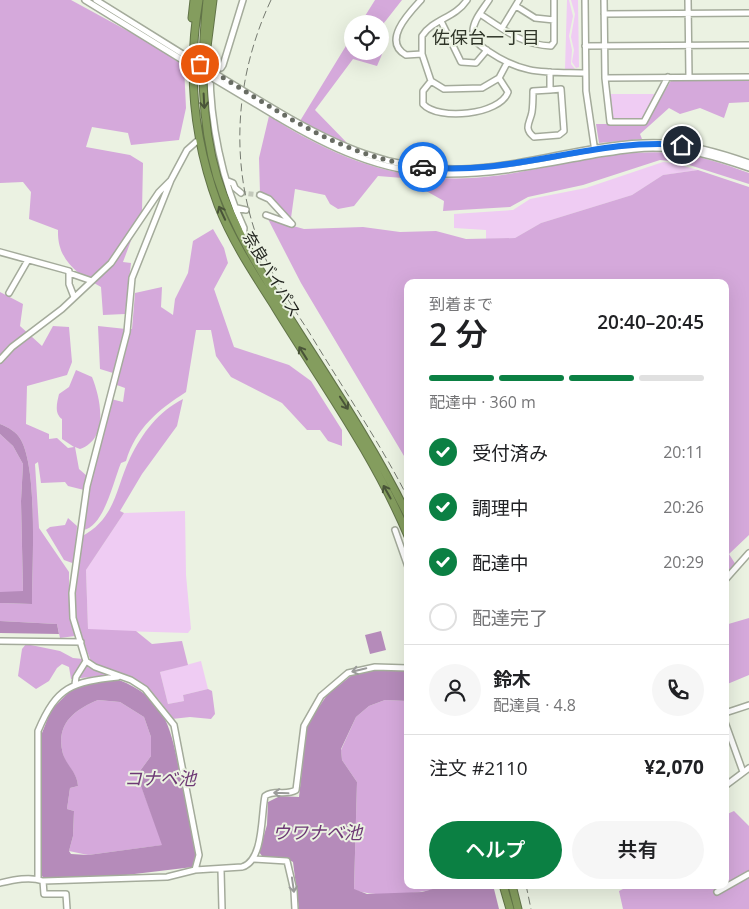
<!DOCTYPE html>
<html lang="ja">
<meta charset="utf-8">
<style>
body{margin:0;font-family:"Open Sans","Noto Sans JP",sans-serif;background:#f6f6f6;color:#202124;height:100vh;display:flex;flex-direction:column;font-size:19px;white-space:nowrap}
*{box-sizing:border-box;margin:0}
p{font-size:16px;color:#757577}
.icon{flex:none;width:28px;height:28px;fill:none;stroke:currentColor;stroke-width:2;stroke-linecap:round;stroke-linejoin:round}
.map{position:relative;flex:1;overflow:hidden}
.panel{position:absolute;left:404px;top:279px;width:325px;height:610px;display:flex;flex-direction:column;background:#fff;border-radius:10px;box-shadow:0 5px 20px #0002}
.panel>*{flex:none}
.buttons{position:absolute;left:344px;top:15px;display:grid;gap:10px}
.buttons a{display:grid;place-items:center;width:45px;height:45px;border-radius:50%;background:#fff;box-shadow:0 5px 20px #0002;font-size:25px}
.pin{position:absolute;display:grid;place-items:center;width:42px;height:42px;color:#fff;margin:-21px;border:2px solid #fff;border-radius:50%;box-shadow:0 1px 5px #0007}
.courier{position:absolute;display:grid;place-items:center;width:50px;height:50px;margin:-25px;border:4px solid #1a73e8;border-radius:50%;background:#fff;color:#222;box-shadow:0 1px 6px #0007}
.overview em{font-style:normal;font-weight:600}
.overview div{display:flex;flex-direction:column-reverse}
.overview{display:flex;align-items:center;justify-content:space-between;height:85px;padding:0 25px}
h1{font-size:32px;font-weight:600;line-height:38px}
.bar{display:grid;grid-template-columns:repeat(4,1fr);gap:8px 5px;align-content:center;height:60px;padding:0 25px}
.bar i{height:6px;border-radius:4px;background:#e0e0e0}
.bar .current{background:#0b8043}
.bar p{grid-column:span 4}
.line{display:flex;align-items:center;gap:12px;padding:0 25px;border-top:1px solid #e0e0e0}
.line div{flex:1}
.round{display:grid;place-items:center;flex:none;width:52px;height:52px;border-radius:26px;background:#f6f6f6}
ol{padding:0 25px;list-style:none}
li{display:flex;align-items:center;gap:15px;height:55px}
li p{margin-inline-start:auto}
li .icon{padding:5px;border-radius:50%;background:#0b8043;color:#fff;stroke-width:4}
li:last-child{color:#757577}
li i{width:28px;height:28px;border:2px solid #e0e0e0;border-radius:50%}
.primary-button{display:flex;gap:10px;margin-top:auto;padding:10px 25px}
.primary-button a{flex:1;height:58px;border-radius:30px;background:#0b8043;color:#fff;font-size:20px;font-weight:600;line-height:58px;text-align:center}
.primary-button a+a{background:#f6f6f6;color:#202124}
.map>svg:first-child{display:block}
.green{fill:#efccf3}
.forest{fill:#d5a9db}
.water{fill:#b58bba;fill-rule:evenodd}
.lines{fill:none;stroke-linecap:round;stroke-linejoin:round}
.minor-tunnel{stroke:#c3c9bb;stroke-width:5;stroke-dasharray:5 2.5;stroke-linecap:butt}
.minor-casing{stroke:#a4ab9b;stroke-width:8}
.highway-casing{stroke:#617348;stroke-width:9}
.minor{stroke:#fff;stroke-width:5}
.highway{stroke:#849d5e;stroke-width:7}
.rail{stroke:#757a70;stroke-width:1;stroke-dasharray:8 4;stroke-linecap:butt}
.minor-bridge-casing{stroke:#a4ab9b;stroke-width:8;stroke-linecap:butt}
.minor-bridge{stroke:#fff;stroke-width:5}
.oneway{stroke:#495438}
.oneway2{stroke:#9b9c9a}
.done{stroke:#686c63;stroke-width:5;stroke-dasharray:0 9}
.route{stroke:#1a73e8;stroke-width:6}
.labels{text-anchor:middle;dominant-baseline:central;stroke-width:4;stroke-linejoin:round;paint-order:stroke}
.street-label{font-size:16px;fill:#21241e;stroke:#ebf2e2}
.neighbourhood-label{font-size:18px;fill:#2f3528;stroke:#ebf2e2}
.water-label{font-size:18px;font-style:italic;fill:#6e3975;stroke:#ebf2e2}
</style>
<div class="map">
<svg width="749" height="909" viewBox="0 0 749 909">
<rect width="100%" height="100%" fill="#ebf2e2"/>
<path class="green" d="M567,0H569L573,16L569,36L572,50L571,64L575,69H565Z
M571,0H578L579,67L576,68L572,62L574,50L571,37L575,14Z
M608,94H657L644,118L614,120L611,117Z
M663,162L673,163L698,170L663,175L632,195L541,223L515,238L486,239V230L454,228V214L513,210L530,199L586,188Z
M185,511L186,575L191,629L188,633L88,630L86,570L124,513Z
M201,661L208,689L183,695L184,701L168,704L160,672Z"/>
<path class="forest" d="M0,0H71L150,43L184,66L186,108L179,140L131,145L128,133L92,127L86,147L130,155L143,163L142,211L123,262L131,263L125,314L103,315L101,287C77,274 57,260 58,230L29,219L31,192L23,182L0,183Z
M375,0H402L380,28V24H360Z
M380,33L389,38L377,66L353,59L315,110L349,145L300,121L352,36V51H380Z
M672,79H749V102L729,103L724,118L700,108L680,114L669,108L640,134L642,139L599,143L596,124H645Z
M269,116C333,157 395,182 472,178C539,174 605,148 672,153C699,155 724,164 749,173V184L680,162L660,160L583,185L528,197L510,207L443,211L444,201L403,178L378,176L354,206L338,209L330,204L325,195L295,189L291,218L269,195L260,193L259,158Z
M698,170L749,187V535L729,554L736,565L725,576V282H408L407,461L301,283L268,219L304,229L363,227L400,232L436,231L466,239L515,238L541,223L632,195L663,175Z
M213,229L224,248L228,263L214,289L234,347L289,365L311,381L342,430V446L328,441L320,430H307L282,403L231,377L216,356L211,330H196L186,392C158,410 136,428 126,461L121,463C113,482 104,527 83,530L90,481L111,399L123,402L125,388L114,384L128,329H132L135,293L162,287L161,307L173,315L175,299L188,273L193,241Z
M0,292L23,304L20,326L42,346L53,326L69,327L72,362L67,375L27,386L26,424L49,434V439L57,438L68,448L74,447L62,439V419C54,413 57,403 59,394L69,387L76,370L92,377C101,399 109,439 80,449L75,447L79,469L87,476L84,490L68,486L65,482L41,483L38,462L35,464L39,528L69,572V616L75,636L60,638L57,624L0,621V603L32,604C32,565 38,471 21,440C17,432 8,427 0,424Z
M98,326L126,329L113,373L100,369Z
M183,399L177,426L142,474L120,511L124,513L86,570L88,629L136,631L152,644L182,641L188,665L160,672L168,704L184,701L183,695L208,689L212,691L215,714L211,719L190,717L172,719C149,680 132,678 92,664L74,617V600L81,537C116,518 115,490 130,458C143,432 158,412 183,399Z
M0,434L13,446L23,464L21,501L23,592H0Z
M68,518L77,526L75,564L64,560L46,530L50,527L65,525Z
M749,618V675L725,685V625Z
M26,644L60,651L73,658L83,659L82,654L88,667L110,675L71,679L69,667L62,664L57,668L49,681L36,689L18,676L22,649Z
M98,700L120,702L144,717L151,737V756L137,775L163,845L88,855L69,851L73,836L74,811L67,809L70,788L78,786C77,772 66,766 63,754C55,724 74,710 98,700Z
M385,700L407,701L408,885H447L446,887C418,893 382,899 354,890L357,782L342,760L341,750L356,717L369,706Z
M734,811L749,826V909H623L619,891L631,885H725V815Z"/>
<path class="water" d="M0,424C8,427 17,432 21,440C38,471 32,565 32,604L0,603V592L23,591L21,501L23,464L13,446L0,434Z
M0,621L57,624L59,634L0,633Z
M381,631L386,650L370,654L365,635Z
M401,669L407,671V701L385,700L369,706L356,717L341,749L342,760L357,782L354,889L367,894L422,892L447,885H493L499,909H299L293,862L286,858L262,856L259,852L267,825L268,802L280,796L299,797L303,760L301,757L306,726L327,695L352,675L377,670Z
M119,680C168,699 171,731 181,778C186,803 191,828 196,853L193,867L126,875L45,879L40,874L42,733L51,710L71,690L94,682ZM98,700L120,702L144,717L151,737V756L137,775L162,845L88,855L71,854L69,851L73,836L74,811L67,809L70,788L78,786C77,772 67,766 63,754C55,724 74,710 98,700Z"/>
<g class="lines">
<path class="minor-tunnel" d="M241,193L260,195"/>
<g class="minor-casing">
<path id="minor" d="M85,0L184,61
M96,0L186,56
M421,0C410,12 381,41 406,55L422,54
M467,0C455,18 433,19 422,36V54L431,81L444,89L482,88L499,78L507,63
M489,0C484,8 473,20 473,31C472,41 481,46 488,51C523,75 544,72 585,73
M585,0L586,91L595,152
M604,0L605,78L610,122H644L668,77
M688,0L689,77
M516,6L535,18L554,20
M480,14C503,29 522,45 551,46L554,42V0
M604,14L749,13
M441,21L461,62L476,63L487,50
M502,28L519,0
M585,46L749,45
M550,72V90L561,89L564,131L559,135L534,137C523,128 530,123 532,112C533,105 533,98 533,91L550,90
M605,78L749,77
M431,81L423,91V104C438,121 500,115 508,92L499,78
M277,111C336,146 391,171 462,169C530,167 596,140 664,143C694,145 721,153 749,163
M276,116C328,147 380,172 442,174C493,175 543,164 593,155C613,152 633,148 653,148C687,148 717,157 749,168
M196,142L187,150L171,180L132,278L127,332L87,486L72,593L73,618L86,661L95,667L131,680L145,689L174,725L199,855L195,870L242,867C264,861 261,814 265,796C275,789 286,796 296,790L304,726L321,696L348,673L375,667L408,668
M228,181L233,183L235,188L241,193
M260,195L269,199L292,224
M237,208L246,210
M266,215L291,224
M243,237L244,228C222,182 210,121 210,70L213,67L221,68L223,65L243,0
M0,252L69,271V284L74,297
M69,273L92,281
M9,293L28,260
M0,360L12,347L62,309L111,263L159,192L170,181
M395,530L408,567
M725,580L749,553
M0,641L81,642
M75,684L76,677L86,661
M725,713L749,705
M725,722L743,772
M725,786L749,768
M254,859L287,861L294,891L295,909
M221,870L222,909
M38,879V731C57,686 72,682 118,677
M43,881L44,894H66L67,909
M0,883C13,880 30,876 43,881L167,877L195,870
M717,892L749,874"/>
</g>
<g class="highway-casing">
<path id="highway" d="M199,0C187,70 193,138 218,205C232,241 254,274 275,307C321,382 374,455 408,536
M207,0C201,59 200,119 217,177C234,232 267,282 298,331C337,392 376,451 408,516
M192,18L194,0
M207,47L213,0
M503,885L510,909
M512,885L518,909"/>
</g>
<use href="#minor" class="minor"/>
<use href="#highway" class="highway"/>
<path class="rail" d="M271,0C232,83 228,179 268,264C279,288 295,310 309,332C342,387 379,441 408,498
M526,885L531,909"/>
<g class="minor-bridge-casing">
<path id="minor-bridge" d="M186,56L277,111
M184,61L276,116"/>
</g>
<use href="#minor-bridge" class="minor-bridge"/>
</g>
<defs><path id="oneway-shaft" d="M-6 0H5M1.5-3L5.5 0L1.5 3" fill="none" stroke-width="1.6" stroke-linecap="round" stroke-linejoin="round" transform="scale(1.25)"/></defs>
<g class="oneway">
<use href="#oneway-shaft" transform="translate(204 101) rotate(87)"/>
<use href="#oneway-shaft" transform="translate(222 213) rotate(-115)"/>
<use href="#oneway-shaft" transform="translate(303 353) rotate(-122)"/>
<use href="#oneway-shaft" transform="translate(344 403) rotate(57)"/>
<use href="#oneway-shaft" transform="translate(387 492) rotate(-119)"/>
</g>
<g class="oneway2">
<use href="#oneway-shaft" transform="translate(359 670) rotate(167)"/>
<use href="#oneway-shaft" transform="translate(281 793) rotate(-178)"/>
<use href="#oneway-shaft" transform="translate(293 885) rotate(82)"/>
</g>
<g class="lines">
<path class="done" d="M200,64C276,108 333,155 423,167"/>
<path class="route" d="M423,167C511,177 595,137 682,145"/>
</g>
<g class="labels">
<g class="street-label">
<text transform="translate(272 274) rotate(59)">奈良バイパス</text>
</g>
<g class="neighbourhood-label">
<text x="486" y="37">佐保台一丁目</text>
</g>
<g class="water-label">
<text x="160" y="778">コナベ池</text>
<text x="317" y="832">ウワナベ池</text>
</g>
</g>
</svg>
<div class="buttons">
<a><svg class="icon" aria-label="locate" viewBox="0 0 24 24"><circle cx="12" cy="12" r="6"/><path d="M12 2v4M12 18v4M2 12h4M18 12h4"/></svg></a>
</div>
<div class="pin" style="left:200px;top:64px;background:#ea580c"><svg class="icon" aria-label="bag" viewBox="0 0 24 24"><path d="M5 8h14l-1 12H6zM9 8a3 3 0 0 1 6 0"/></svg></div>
<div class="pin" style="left:682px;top:145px;background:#1f2937"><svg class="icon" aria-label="home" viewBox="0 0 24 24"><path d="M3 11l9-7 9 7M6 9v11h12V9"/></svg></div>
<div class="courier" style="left:423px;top:167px"><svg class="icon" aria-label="car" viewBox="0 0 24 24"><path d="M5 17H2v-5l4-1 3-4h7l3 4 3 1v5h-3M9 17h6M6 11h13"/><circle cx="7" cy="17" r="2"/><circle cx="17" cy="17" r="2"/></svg></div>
<section class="panel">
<div class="overview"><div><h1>2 分</h1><p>到着まで</p></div><em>20:40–20:45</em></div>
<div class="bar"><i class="current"></i><i class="current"></i><i class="current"></i><i></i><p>配達中 · 360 m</p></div>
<ol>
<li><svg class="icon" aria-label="check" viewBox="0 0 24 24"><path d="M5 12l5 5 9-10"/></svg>受付済み<p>20:11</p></li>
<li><svg class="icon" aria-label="check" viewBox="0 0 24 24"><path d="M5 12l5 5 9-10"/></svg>調理中<p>20:26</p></li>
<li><svg class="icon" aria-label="check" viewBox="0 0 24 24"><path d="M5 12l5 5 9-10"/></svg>配達中<p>20:29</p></li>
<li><i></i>配達完了</li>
</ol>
<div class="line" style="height:90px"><a class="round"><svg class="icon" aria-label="person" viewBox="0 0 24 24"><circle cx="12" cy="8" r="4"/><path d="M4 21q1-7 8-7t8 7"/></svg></a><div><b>鈴木</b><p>配達員 · 4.8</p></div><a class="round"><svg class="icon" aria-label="phone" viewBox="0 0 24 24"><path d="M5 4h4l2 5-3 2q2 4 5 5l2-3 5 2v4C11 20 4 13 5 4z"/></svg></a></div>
<div class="line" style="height:65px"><div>注文 #2110</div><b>¥2,070</b></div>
<div class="primary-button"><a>ヘルプ</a><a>共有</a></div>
</section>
</div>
